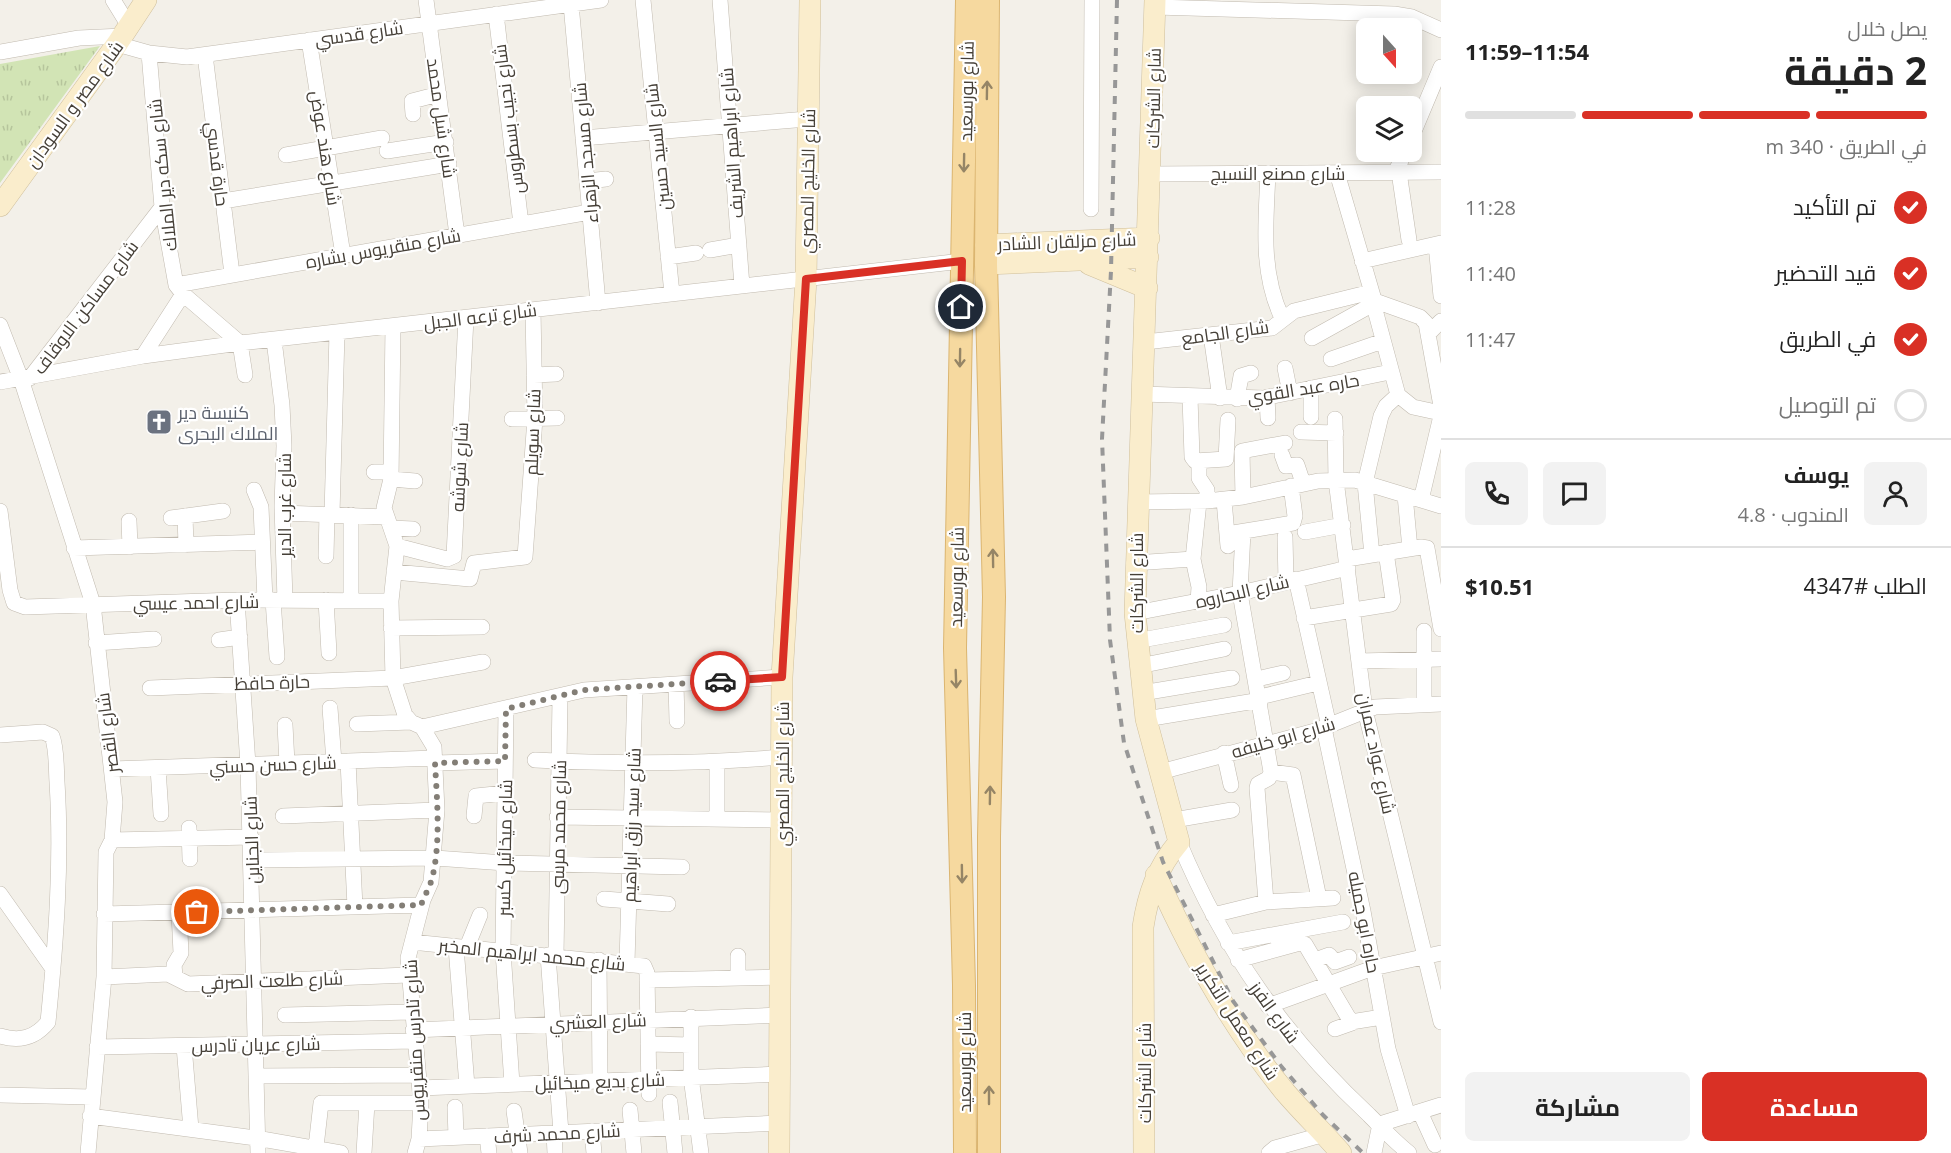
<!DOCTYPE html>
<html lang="ar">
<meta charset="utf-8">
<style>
body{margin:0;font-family:"Open Sans",Cairo,sans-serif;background:#f2f2f2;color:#222;direction:rtl;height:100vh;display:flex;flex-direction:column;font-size:22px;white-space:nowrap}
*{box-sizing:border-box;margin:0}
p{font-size:20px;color:#767676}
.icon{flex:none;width:33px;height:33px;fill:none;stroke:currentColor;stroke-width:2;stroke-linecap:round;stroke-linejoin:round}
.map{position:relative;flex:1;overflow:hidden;direction:ltr}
.details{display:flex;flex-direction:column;background:#fff;width:510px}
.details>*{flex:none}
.needle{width:39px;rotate:159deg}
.controls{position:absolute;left:1356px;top:18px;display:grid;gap:12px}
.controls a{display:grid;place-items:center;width:66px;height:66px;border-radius:9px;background:#fff;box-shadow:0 3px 15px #0003;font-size:30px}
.pin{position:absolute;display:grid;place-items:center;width:51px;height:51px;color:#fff;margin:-26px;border:3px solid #fff;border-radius:50%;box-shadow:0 2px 6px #0007}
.courier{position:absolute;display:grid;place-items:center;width:60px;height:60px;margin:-30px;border:4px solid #d93025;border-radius:50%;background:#fff;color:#222;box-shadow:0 2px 8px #0007}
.overview em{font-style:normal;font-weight:700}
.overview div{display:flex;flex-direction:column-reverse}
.overview{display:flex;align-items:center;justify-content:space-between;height:102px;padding:0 24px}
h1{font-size:39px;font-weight:700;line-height:45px}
.bar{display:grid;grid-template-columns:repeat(4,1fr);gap:9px 6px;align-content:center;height:72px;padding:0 24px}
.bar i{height:8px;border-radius:4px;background:#e0e0e0}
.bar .current{background:#d93025}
.bar p{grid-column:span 4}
.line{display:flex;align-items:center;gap:15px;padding:0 24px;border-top:2px solid #e0e0e0}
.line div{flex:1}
.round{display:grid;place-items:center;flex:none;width:63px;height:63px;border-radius:9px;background:#f2f2f2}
ol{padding:0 24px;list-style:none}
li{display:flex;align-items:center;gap:18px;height:66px}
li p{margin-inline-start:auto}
li .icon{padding:6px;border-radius:50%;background:#d93025;color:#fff;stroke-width:4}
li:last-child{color:#767676}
li i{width:33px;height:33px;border:3px solid #e0e0e0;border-radius:50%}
.primary-button{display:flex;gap:12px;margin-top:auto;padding:12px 24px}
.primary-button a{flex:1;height:69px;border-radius:9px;background:#d93025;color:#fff;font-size:24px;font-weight:700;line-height:69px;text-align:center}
.primary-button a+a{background:#f2f2f2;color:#222}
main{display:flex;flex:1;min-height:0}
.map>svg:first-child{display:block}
.grass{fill:url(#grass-tufts)}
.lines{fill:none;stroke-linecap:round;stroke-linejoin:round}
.street-casing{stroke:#c1baaf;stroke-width:16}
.secondary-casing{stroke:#cfbf9c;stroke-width:22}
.primary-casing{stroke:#dbb570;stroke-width:24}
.street{stroke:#fff;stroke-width:15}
.secondary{stroke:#faedcc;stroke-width:21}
.primary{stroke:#f6d99f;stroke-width:22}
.rail{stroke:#979797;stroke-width:4;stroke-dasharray:8 8;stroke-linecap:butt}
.oneway{stroke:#958566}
.done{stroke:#837e76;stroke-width:6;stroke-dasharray:0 10.8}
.route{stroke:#d93025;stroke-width:8}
.labels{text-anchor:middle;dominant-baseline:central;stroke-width:4.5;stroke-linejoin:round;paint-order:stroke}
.street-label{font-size:18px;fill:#464038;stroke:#fff}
.worship-label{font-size:18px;fill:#5b616d;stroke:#fff;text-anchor:start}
</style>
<main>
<section class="details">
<div class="overview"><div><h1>2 دقيقة</h1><p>يصل خلال</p></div><em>11:54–11:59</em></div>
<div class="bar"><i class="current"></i><i class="current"></i><i class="current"></i><i></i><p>في الطريق · 340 m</p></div>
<ol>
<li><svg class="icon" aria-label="check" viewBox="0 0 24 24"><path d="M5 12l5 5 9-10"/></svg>تم التأكيد<p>11:28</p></li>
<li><svg class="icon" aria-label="check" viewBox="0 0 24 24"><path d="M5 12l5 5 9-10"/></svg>قيد التحضير<p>11:40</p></li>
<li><svg class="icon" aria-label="check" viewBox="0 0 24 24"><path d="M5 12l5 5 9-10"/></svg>في الطريق<p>11:47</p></li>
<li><i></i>تم التوصيل</li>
</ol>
<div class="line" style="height:108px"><a class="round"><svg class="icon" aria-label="person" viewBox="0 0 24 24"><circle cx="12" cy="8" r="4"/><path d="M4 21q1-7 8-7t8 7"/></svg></a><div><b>يوسف</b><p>المندوب · 4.8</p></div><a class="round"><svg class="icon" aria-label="chat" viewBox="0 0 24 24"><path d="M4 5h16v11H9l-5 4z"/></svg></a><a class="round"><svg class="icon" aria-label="phone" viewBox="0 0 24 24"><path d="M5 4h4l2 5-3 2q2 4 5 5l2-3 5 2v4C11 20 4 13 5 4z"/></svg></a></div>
<div class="line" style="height:78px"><div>الطلب #4347</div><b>$10.51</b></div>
<div class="primary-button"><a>مساعدة</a><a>مشاركة</a></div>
</section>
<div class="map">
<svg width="1441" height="1153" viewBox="0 0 1441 1153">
<defs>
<pattern id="grass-tufts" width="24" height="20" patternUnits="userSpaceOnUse" patternTransform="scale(1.5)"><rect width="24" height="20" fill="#d2e4b5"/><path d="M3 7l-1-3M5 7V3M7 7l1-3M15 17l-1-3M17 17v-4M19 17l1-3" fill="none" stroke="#b6c59c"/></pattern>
</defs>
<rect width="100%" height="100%" fill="#f3f0e9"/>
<path class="grass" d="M100,46L0,183V64Z"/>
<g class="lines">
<g class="street-casing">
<path id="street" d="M113,0L129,26
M426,0L457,235
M643,0L672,294
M720,0L742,286
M571,4L598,303
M1155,7L1394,14L1412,17L1441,30
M496,14L521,224
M309,40L343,255
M117,44L149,53L187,57L601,0
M0,52L79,38L123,36
M149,53L162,207L176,285L183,294L240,343L245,375
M205,55L232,274
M413,114L412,101L439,94
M1412,136L1441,67
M583,138L807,119
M387,151L446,142
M286,155L382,138
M1399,172L1409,240
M1268,173C1266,223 1260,271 1282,318
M1395,173L1405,152
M1151,174L1441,172
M587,181L606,179
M223,201L449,164
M1091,209L1092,0
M1436,245L1441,296
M710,250L739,245
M668,257L696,253
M1362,261L1441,243
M176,285L590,212
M0,325L21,379L93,604L115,802L112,840L106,852L104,977L88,1153
M393,326L391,479L384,508L397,546L391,601L393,678L405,715L411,722L422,727L434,747L437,810L431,882L423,900L408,958L421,1103L419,1139L415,1153
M1430,332L1441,321
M1211,335L1220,398
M1312,338L1375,303L1337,173
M274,340L282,405L284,446L282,506L285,600
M1145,342L1272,328L1294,311L1371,292
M143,356L183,294
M1331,359L1383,341
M1285,368L1290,393
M534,375L556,374
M30,378L162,207
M0,382L143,356L240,343L962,261
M1142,394L1263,398L1390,372
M1190,397L1192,457L1195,461L1226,459L1228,420
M1267,397L1268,418
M1237,399L1241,376L1251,373
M1441,406L1426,323L1420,317L1378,302L1374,306L1398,395L1413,407L1436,412L1441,409
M1311,417V388
M512,419L557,418
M1335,419L1336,480L1365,710L1441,1022
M1301,432L1336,433
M1282,455L1286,466L1297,465L1303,483
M1199,461V478L1207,490V501
M374,472H391
M391,479L415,481
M254,490L261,507L265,600
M1405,495L1410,549
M1243,497L1242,451L1285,443
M1224,500L1228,546
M1421,500L1440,420L1439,411
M1137,502L1207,501L1243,497L1318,481L1355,480L1441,506
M0,511L10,590L14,603L25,607L237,600L391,601
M283,513L386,517
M332,514L337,333
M351,515V600
M185,516L186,545
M171,518L223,511
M129,521L130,547
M391,528L413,529
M1243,532L1240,593L1271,772L1269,778L1258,784L1257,788L1266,902
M1305,532L1343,525
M1227,534L1293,523L1295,516L1291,486
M1285,537L1286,581
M397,546L447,559L454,556L466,318
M74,548L262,542
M1372,555L1365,483L1381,416L1386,406L1398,395
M326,556L327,514
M1347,559L1421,547L1427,548L1441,629
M1134,563L1193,559
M394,572L470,579L474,563L525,557L535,418L533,310
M1296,579L1329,726
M237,600L248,765L258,1153
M273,600L277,657
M326,600L329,653
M1198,602L1199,587L1193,559L1199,502
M1135,613L1240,593L1348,568
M1304,618L1391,604L1393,600L1386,552
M391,628L482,627
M219,640L240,637
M1136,641L1224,625
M96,643L154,639
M1359,661L1441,659
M1139,666L1224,649
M1257,679L1283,673
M676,684L677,721
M150,688L393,678L483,662
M1142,693L1232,678
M1260,697L1318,683
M1424,704V631
M330,708L334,762
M506,709L503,951L512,1084
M1146,719L1261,700
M357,724L411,722
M285,725L287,763
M422,727L584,690L782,677
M1324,728L1363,911L1388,1049L1408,1116
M0,735L43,732L52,736C57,749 56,767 57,782C62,862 56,942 48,1022C35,1038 20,1042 0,1036
M1224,753L1231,785
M535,760C618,764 700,764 782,757
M348,761L355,907
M435,763L505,761
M158,768L161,814
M112,769L435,758
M1160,772L1315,731L1375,707L1441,704
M1271,772L1293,775L1319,898
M283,816L437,810
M474,816L476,796L505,793
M557,817L782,820
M717,819V762
M1174,820L1232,810
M189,828L190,859
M112,840L251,837
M1179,842C1224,950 1284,1036 1369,1115C1382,1128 1395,1142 1409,1153
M252,860L435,858L505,863L682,867
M0,894L53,969
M604,899L668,904
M104,914L421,905
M1213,915L1266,902L1333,898
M412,942L644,966L647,973L649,1094
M1228,943L1343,922
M456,947L467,1086
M467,947L480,915
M548,955L561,1133
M556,956L560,698
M738,956V977
M599,960L600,1081
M1238,960L1300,943L1305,944L1351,1022L1382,1017
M1315,960L1329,955L1335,962L1349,957
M627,963L635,687
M175,976L174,965L181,953L179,912
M104,977L168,974L188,984L408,975
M647,980L782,977
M1268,1006L1373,968L1441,953
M285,1015L411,1012
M691,1017V1077L701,1153
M1335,1029L1352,1023
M413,1030L782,1015
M648,1044L691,1045
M184,1046L191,1129
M97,1047L415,1041
M256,1076L418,1075
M420,1088L781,1074
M0,1095L92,1097
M670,1102L675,1153
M455,1107L456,1137
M630,1110L634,1153
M514,1111L520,1153
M1420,1112L1435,1145
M90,1116L256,1138L341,1153
M592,1131L594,1153
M554,1133L555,1153
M487,1136L489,1153
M419,1139L780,1123
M316,1147L321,1103H421
M364,1153L367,1103
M1269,1153L1275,1148L1325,1134
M1374,1153L1380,1124L1441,1105"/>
</g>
<g class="secondary-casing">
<path id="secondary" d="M0,206L117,44L146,0
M986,245L1149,238
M986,264L1148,257
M1089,264L1147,288
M1156,875C1190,952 1232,1027 1285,1092C1303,1113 1323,1132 1341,1153
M779,1153L782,677L806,279L810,0
M1144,1153L1143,927C1148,894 1157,868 1179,842L1146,719L1135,613L1155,0"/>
</g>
<g class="primary-casing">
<path id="primary" d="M988,0L986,264L994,597L989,837V1153
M965,1153L964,985L955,648L967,0"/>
</g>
<use href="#street" class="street"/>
<use href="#secondary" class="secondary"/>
<use href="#primary" class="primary"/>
<path class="rail" d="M1117,0L1111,271L1102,439L1110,640L1124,743L1163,862L1233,1001L1281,1066L1323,1115L1363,1153"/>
</g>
<defs><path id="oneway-shaft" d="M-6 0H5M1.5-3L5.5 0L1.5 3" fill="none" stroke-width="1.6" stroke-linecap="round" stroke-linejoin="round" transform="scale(1.5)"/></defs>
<g class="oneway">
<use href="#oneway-shaft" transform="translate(987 90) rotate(-89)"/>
<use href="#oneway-shaft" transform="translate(964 163) rotate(91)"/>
<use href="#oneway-shaft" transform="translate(960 358) rotate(91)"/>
<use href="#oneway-shaft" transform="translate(993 558) rotate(-91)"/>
<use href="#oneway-shaft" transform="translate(956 679) rotate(88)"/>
<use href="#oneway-shaft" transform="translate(990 795) rotate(-89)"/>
<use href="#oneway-shaft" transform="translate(962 874) rotate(89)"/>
<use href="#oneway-shaft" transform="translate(989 1095) rotate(-90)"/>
</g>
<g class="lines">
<path class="done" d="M197,912L421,905C424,897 429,888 432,879C441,842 437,801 435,763L505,761L506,709L584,690L720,681"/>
<path class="route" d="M720,681L782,677L806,279L962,261L961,307"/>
</g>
<defs>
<g id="church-square" transform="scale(1.35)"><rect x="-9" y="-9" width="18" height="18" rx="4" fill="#6b7280" stroke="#fff"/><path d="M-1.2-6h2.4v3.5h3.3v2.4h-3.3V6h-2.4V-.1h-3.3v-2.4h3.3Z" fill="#fff"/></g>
</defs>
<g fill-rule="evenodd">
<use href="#church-square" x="159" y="422"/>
</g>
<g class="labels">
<g class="street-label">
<text transform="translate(359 33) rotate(-8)">شارع قدسي</text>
<text transform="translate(966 91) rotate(-89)">شارع بورسعيد</text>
<text transform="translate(1153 98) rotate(-89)">شارع الشركات</text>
<text transform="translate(74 104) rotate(-54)">شارع مصر و السودان</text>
<text transform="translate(442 118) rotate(82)">شارع شبل محمد</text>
<text transform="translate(508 119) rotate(-97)">شارع نجيب بسطروس</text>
<text transform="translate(731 143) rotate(-94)">شارع ابراهيم الشريف</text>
<text transform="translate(657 147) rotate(-96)">شارع السيد حسين</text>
<text transform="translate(326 148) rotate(81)">شارع هند عوض</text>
<text transform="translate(585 153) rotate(-95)">شارع مسجد الزهراء</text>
<text transform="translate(218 164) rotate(83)">حارة قدسي</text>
<text x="1278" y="173">شارع مصنع النسيج</text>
<text transform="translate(162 175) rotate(-96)">شارع سكه دير الملاك</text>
<text transform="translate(807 181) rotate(-89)">شارع الخليج المصري</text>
<text transform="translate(1067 241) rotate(-2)">شارع مزلقان الشادر</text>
<text transform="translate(383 248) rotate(-10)">شارع منقريوس بشاره</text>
<text transform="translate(85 307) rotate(-53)">شارع مساكن الاوقاف</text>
<text transform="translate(480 316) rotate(-7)">شارع ترعه الجبل</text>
<text transform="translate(1225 332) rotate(-8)">شارع الجامع</text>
<text transform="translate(1303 388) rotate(-9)">حاره عبد القوي</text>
<text transform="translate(532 432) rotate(-88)">شارع سويلم</text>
<text transform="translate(459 467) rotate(-87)">شارع شوشه</text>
<text transform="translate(284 505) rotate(-90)">شارع غرب الدير</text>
<text transform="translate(956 577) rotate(-89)">شارع بورسعيد</text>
<text transform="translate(1136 583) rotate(-90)">شارع الشركات</text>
<text transform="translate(1242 591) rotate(-13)">شارع البحاروه</text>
<text transform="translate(196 602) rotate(-1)">شارع احمد عيسي</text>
<text transform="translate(272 682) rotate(-2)">حارة حافظ</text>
<text transform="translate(107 733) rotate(-97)">شارع القصر</text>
<text transform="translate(1283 737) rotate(-16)">شارع ابو خليفه</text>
<text transform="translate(1377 753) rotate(78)">شارع عواد عمران</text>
<text transform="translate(273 764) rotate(-2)">شارع حسن حسني</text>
<text transform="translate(782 774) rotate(-90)">شارع الخليج المصري</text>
<text transform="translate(631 825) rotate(-88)">شارع سيد رزق ابراهيم</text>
<text transform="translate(558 827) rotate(-89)">شارع محمد مرسى</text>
<text transform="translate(251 840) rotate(-92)">شارع الجناين</text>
<text transform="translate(504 848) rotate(-89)">شارع ميخائيل كسبر</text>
<text transform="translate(1365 922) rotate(79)">حاره ابو جميله</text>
<text transform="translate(532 954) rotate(6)">شارع محمد ابراهيم المخبر</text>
<text transform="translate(272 980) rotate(-2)">شارع طلعت الصرفي</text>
<text transform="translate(1275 1012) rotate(54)">شارع الفرز</text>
<text transform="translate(598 1021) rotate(-2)">شارع العشري</text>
<text transform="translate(1238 1021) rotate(57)">شارع معمل التكرير</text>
<text transform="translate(414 1040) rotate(-93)">شارع تادرس منقريوس</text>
<text transform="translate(256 1044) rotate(-1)">شارع عريان تادرس</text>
<text transform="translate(964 1062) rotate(-90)">شارع بورسعيد</text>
<text transform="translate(1144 1073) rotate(-90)">شارع الشركات</text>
<text transform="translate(600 1081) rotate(-2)">شارع بديع ميخائيل</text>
<text transform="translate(557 1133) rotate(-3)">شارع محمد شرف</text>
</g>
<g class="worship-label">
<text x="178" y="412">كنيسة دير<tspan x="178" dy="21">الملاك البحرى</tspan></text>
</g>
</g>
</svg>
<div class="controls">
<a><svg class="needle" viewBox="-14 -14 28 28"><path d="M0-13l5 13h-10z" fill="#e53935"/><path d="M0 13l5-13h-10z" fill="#767676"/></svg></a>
<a><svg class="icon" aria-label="layers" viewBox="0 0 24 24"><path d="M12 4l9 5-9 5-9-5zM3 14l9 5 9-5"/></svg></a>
</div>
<div class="pin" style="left:197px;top:912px;background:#ea580c"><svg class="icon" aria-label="bag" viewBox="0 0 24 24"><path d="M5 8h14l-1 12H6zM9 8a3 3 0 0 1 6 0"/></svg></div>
<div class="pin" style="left:961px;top:307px;background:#1f2937"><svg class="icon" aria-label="home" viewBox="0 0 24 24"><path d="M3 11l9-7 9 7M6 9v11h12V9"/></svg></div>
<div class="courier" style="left:720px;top:681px"><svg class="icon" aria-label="car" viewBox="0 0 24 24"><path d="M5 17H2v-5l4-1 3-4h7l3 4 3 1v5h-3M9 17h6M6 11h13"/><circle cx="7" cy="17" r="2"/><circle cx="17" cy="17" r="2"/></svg></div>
</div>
</main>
